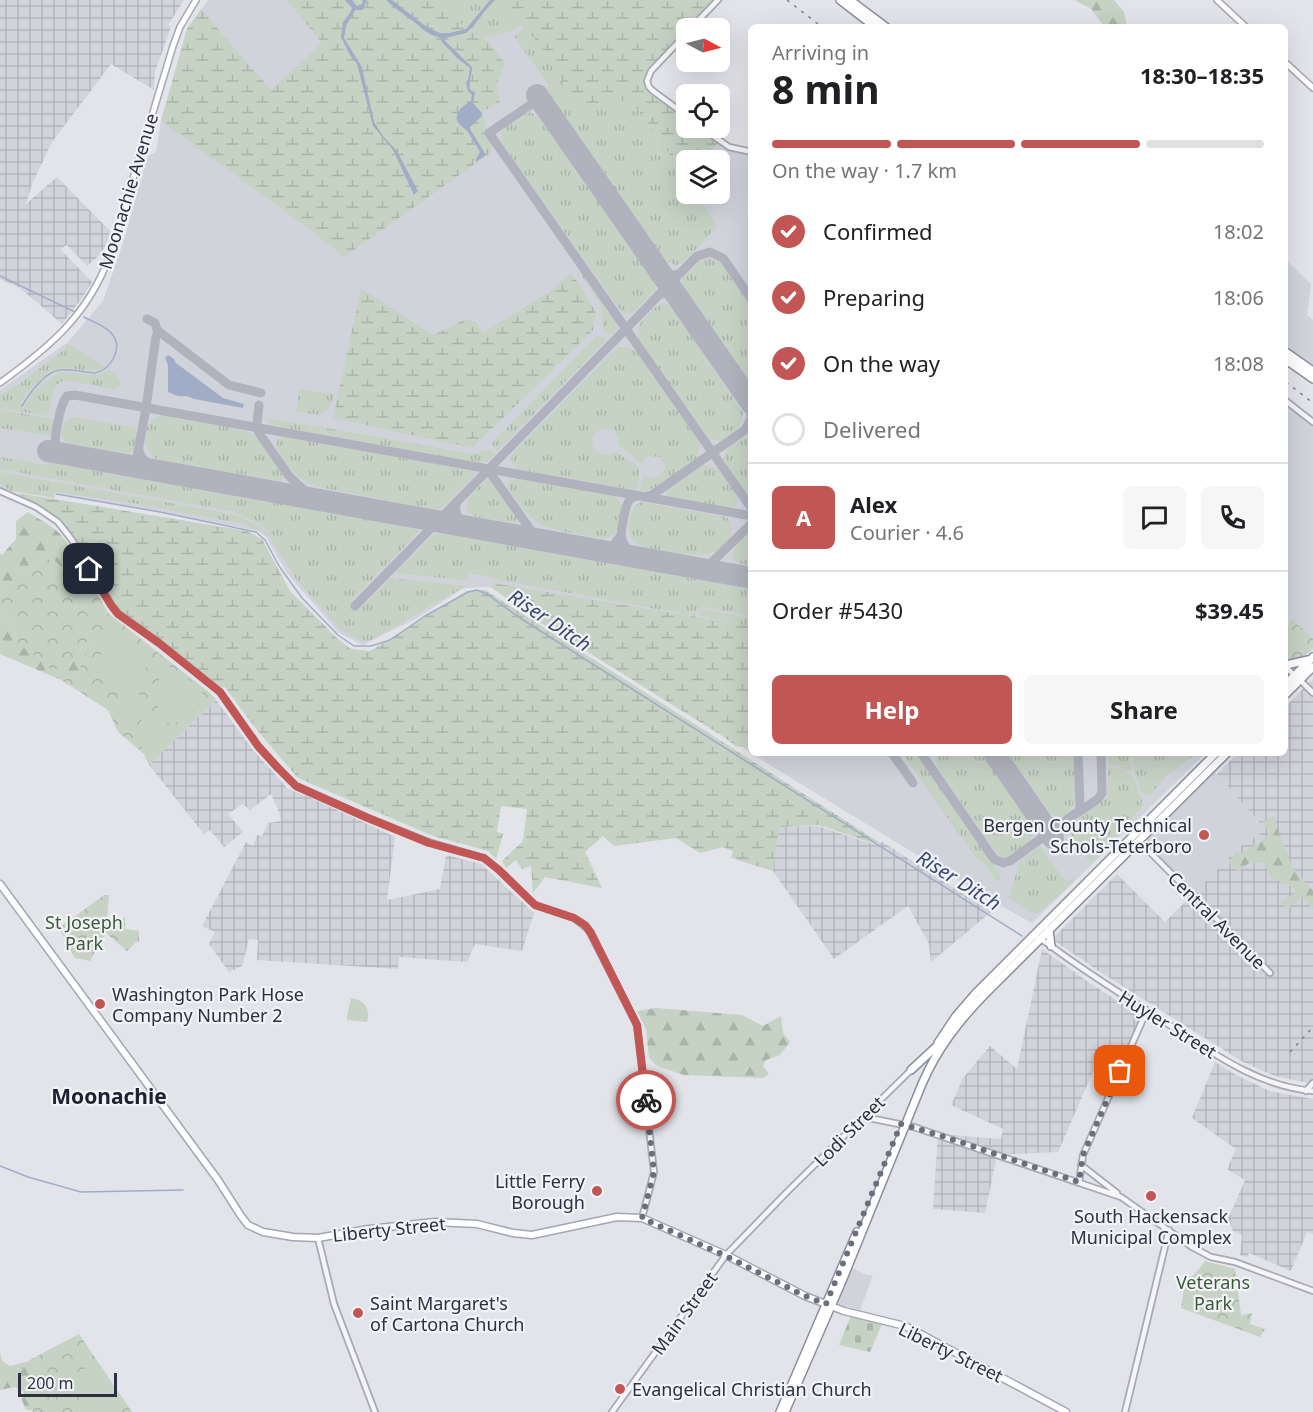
<!DOCTYPE html>
<meta charset="utf-8">
<style>
body{margin:0;font-family:"Noto Sans",sans-serif;background:#f6f6f6;color:#202124;height:100vh;display:flex;flex-direction:column;font-size:22px;white-space:nowrap}
*{box-sizing:border-box;margin:0}
p{font-size:20px;color:#757577}
.icon{flex:none;width:33px;height:33px;fill:none;stroke:currentColor;stroke-width:2;stroke-linecap:round;stroke-linejoin:round}
.map{position:relative;flex:1;overflow:hidden}
.details{position:absolute;left:748px;top:24px;width:540px;height:732px;display:flex;flex-direction:column;background:#fff;border-radius:9px;box-shadow:0 6px 24px #0002}
.details>*{flex:none}
.needle{width:39px;rotate:97deg}
.fabs{position:absolute;left:676px;top:18px;display:grid;gap:12px}
.fabs a{display:grid;place-items:center;width:54px;height:54px;border-radius:9px;background:#fff;box-shadow:0 6px 24px #0002;font-size:30px}
.scale{position:absolute;left:18px;bottom:15px;width:99px;box-sizing:border-box;padding-left:6px;border:3px solid #2c3040;border-top:0;font-size:16px;line-height:21px;white-space:nowrap;color:#2c3040;-webkit-text-stroke:4px #f2f3f7;paint-order:stroke}
.pin{position:absolute;display:grid;place-items:center;width:51px;height:51px;color:#fff;margin:-26px;border-radius:12px;box-shadow:0 3px 9px #0006}
.courier{position:absolute;display:grid;place-items:center;width:60px;height:60px;margin:-30px;border:4px solid #c25654;border-radius:50%;background:#fff;color:#222;box-shadow:0 2px 8px #0007}
.head em{font-style:normal;font-weight:700}
.head div{display:flex;flex-direction:column-reverse}
.head{display:flex;align-items:center;justify-content:space-between;height:102px;padding:0 24px}
h1{font-size:39px;font-weight:700;line-height:45px}
.bar{display:grid;grid-template-columns:repeat(4,1fr);gap:9px 6px;align-content:center;height:72px;padding:0 24px}
.bar i{height:8px;border-radius:4px;background:#e0e0e0}
.bar .active{background:#c25654}
.bar p{grid-column:span 4}
.line{display:flex;align-items:center;gap:15px;padding:0 24px;border-top:2px solid #e0e0e0}
.line div{flex:1}
.round{display:grid;place-items:center;flex:none;width:63px;height:63px;border-radius:9px;background:#f6f6f6}
ol{padding:0 24px;list-style:none}
li{display:flex;align-items:center;gap:18px;height:66px}
li p{margin-inline-start:auto}
li .icon{padding:6px;border-radius:50%;background:#c25654;color:#fff;stroke-width:4}
li:last-child{color:#757577}
li i{width:33px;height:33px;border:3px solid #e0e0e0;border-radius:50%}
.button{display:flex;gap:12px;margin-top:auto;padding:12px 24px}
.button a{flex:1;height:69px;border-radius:9px;background:#c25654;color:#fff;font-size:24px;font-weight:700;line-height:69px;text-align:center}
.button a+a{background:#f6f6f6;color:#202124}
.map>svg:first-child{display:block}
.built{fill:#d1d3db;fill-rule:evenodd}
.industrial{fill:url(#industrial-grid)}
.grass{fill:url(#grass-tufts)}
.forest{fill:url(#forest-firs)}
.wetland{fill:url(#wetland-marsh)}
.cemetery{fill:url(#cemetery-stones)}
.park{fill:url(#park-crowns)}
.garden{fill:#c5d2c4}
.water{fill:#a1adc6}
.lines{fill:none;stroke-linecap:round;stroke-linejoin:round}
.stream{stroke:#a1adc6;stroke-width:1.5}
.taxiway{stroke:#b0b2bd;stroke-width:9}
.runway{stroke:#b0b2bd;stroke-width:22}
.tertiary-casing{stroke:#a8aab3;stroke-width:8}
.secondary-casing{stroke:#a8aab3;stroke-width:8}
.primary-casing{stroke:#a3a7b4;stroke-width:9}
.trunk-casing{stroke:#8b8f9e;stroke-width:10}
.tertiary{stroke:#f5f5f8;stroke-width:4.5}
.secondary{stroke:#fff;stroke-width:5}
.primary{stroke:#fff;stroke-width:6}
.trunk{stroke:#fff;stroke-width:7}
.rail{stroke:#7d8191;stroke-width:1.5;stroke-dasharray:3 6;stroke-linecap:butt}
.done{stroke:#6c6f7b;stroke-width:6;stroke-dasharray:0 10.8}
.route{stroke:#c25654;stroke-width:8}
.poi-dot{fill:#c25654;stroke:#f2f3f7;stroke-width:2}
.labels{text-anchor:middle;dominant-baseline:central;stroke-width:4.5;stroke-linejoin:round;paint-order:stroke}
.street-label{font-size:18px;fill:#2c3040;stroke:#f2f3f7}
.poi-label{font-size:18px;fill:#2c3040;stroke:#f2f3f7;text-anchor:start}
.park-label{font-size:18px;fill:#3b5a3a;stroke:#f2f3f7}
.water-label{font-size:20px;font-style:italic;fill:#3a4970;stroke:#f2f3f7}
.quarter-label{font-size:21px;font-weight:bold;fill:#1e2131;stroke:#f2f3f7}
</style>
<div class="map">
<svg width="1313" height="1412" viewBox="0 0 1313 1412">
<defs>
<pattern id="industrial-grid" width="8" height="8" patternUnits="userSpaceOnUse" patternTransform="scale(1.5)"><rect width="8" height="8" fill="#d1d3db"/><path d="M0 4h8M4 0v8" fill="none" stroke="#b4b5bd"/></pattern>
<pattern id="grass-tufts" width="24" height="20" patternUnits="userSpaceOnUse" patternTransform="scale(1.5)"><rect width="24" height="20" fill="#c5d2c4"/><path d="M3 7l-1-3M5 7V3M7 7l1-3M15 17l-1-3M17 17v-4M19 17l1-3" fill="none" stroke="#a9b5a9"/></pattern>
<pattern id="forest-firs" width="22" height="20" patternUnits="userSpaceOnUse" patternTransform="scale(1.5)"><rect width="22" height="20" fill="#c5d2c4"/><path d="M5 1l3.5 6h-7zM16 11l3.5 6h-7z" fill="#a9b5a9"/></pattern>
<pattern id="wetland-marsh" width="20" height="14" patternUnits="userSpaceOnUse" patternTransform="scale(1.5)"><rect width="20" height="14" fill="#c5d2c4"/><path d="M1 5h8M5 5V1M11 12h8M15 12V8" fill="none" stroke="#a9b5a9"/></pattern>
<pattern id="cemetery-stones" width="16" height="16" patternUnits="userSpaceOnUse" patternTransform="scale(1.5)"><rect width="16" height="16" fill="#c5d2c4"/><path d="M2 7V4a2 2 0 0 1 4 0v3zM10 15v-3a2 2 0 0 1 4 0v3z" fill="#a9b5a9"/></pattern>
<pattern id="park-crowns" width="20" height="18" patternUnits="userSpaceOnUse" patternTransform="scale(1.5)"><rect width="20" height="18" fill="#c5d2c4"/><path d="M2 6a3 3 0 1 1 6 0M12 15a3 3 0 1 1 6 0" fill="none" stroke="#a9b5a9"/></pattern>
</defs>
<rect width="100%" height="100%" fill="#e2e4e9"/>
<path class="built" d="M208,0H723L696,28H687V38L652,75L651,85L687,114V128H704L728,146L751,156L752,753H1206L1032,923L994,902L747,751L743,747L736,746L721,735L538,621L491,587L464,588L417,618L363,645L339,633L287,573L266,537L258,531L56,493L0,489V390L68,342L103,301L123,243L148,156L156,152L161,121L187,29ZM687,160H720V194H687Z
M1286,260L1311,284L1307,315L1313,320V370L1286,350Z
M1286,404L1313,426V649L1299,661L1294,662L1286,659Z
M1214,771L1266,830L1241,846L1195,893L1153,851L1144,840Z
M850,1267L867,1275H873L860,1310L841,1305L837,1303Z"/>
<path class="industrial" d="M0,0H184L168,25L171,27L155,72L154,90L111,64L52,142L32,184L26,204L57,177L111,232L102,253L87,266L67,245L60,249L92,282L82,298L62,324L20,288L0,279Z
M1313,679V1084L1275,1076L1243,1062L1100,972L1052,939L1117,874L1165,922L1241,846L1266,830L1217,774L1238,753H1286V706Z
M216,700L252,749L288,789L311,798L395,837L387,900L440,889L446,855L481,864L534,913L522,951L475,944L467,962L399,957L398,969L257,960L258,940L249,939L242,966L229,972L209,944L215,932L202,926L246,842L253,846L257,835L262,836L268,823L281,821L279,812L271,794L250,810L243,804L228,814L243,832L224,847L210,830L204,834L149,765Z
M818,826L869,843L883,842L991,912L931,962L929,944L908,906L834,959L773,871L778,827Z
M1042,949L1091,984L1144,1017L1121,1070L1098,1060L1058,1152L997,1155L985,1213L933,1209L938,1134L1001,1139L1003,1129L951,1105L963,1078L990,1046L1017,1069Z
M1215,1062L1236,1075L1270,1091L1313,1099V1234L1307,1232L1291,1271L1249,1253L1247,1257L1240,1255L1242,1235L1233,1231L1228,1219L1245,1180L1227,1169L1236,1149L1192,1118Z"/>
<path class="grass" d="M442,0H494L521,26L514,30L485,38L460,23L446,2Z
M524,29L537,41L576,105L631,100L681,170L684,183L687,187V194H694L700,200L717,227L682,264L675,265L664,259L546,89L549,86L514,36Z
M530,112L539,117L656,284V290L632,314L623,313L617,306L501,142V132L504,128Z
M706,258L717,259L720,262L751,307V384L682,284V279L700,261Z
M580,273L583,275L617,323V330L613,334L607,333L603,330L602,311L600,305Z
M665,303L671,306L743,412C742,429 734,432 721,441L710,440L706,435L639,341C636,321 646,316 659,304Z
M596,336L608,338L498,451L492,445L493,442Z
M67,344L86,354L105,368L98,371L62,368L49,372L32,387L21,402L22,407L24,408L33,392L59,372C77,371 93,380 109,370L116,375L122,383L120,386L114,389L69,381C62,380 57,383 54,389L48,416L0,408V396L13,386L18,385L65,349Z
M617,347L630,348L638,353L699,440L700,447L697,459L654,488L645,491H640L643,476C652,480 657,477 664,472L665,466L660,457L649,456L643,459L642,464L618,445V438L614,431C590,419 584,455 606,455C610,455 613,453 616,452C638,467 643,462 637,490L521,470C513,467 509,461 513,453Z
M299,389L334,394C332,405 328,409 320,415L296,412Z
M0,410L55,419L52,436L0,428Z
M163,415L242,429C261,436 271,457 282,474L284,478L280,481L156,459C140,447 142,418 163,415Z
M74,417L135,428L137,433L135,449L128,454L68,443L62,437C61,428 64,419 74,417Z
M265,418L345,431L471,454C480,454 487,447 494,452L495,454L487,462L479,463L276,426L271,424Z
M283,436L469,470L474,471L475,474L444,506L437,510L318,487L303,480L293,472L284,461L276,447L278,439Z
M747,436H751V502L727,467L724,458L726,451L729,447Z
M0,457L46,465L47,462L416,528L418,530L416,535L351,601L360,609L390,578L466,586L371,640L362,641L358,640L339,628L296,579L270,538L262,532L240,523L182,513L154,506L144,507L139,504L56,492L54,493L55,498L11,491L0,484V472L236,515L256,524L267,533L269,531L254,521L234,512L0,469Z
M707,465L715,467L719,470L738,496V502L736,506L729,508L669,497L666,495L667,490L701,466Z
M518,478L613,495C628,504 623,533 608,538C601,540 591,536 584,535C543,529 530,525 508,488L509,481Z
M487,479L491,480L517,517L516,522L512,523L473,516L467,510C465,497 478,488 487,479Z
M642,502L726,517C731,521 733,527 731,534C723,564 682,554 660,550C651,548 641,548 634,541C629,537 628,531 629,524C630,514 631,506 642,502Z
M751,530V566C718,560 737,545 751,530Z
M436,533H442L751,589V616L704,607L698,610L695,616L504,581L482,575L470,574L465,580L394,573L433,535Z
M704,609L751,618V626L700,616L699,612Z
M902,753H916L1000,874V880H995L983,862L976,858Z
M938,753H981L1031,826L1032,834L1028,843L1008,857L1003,858L999,857L938,769L936,761Z
M1008,753H1074C1074,771 1083,813 1060,817L1050,813Z
M1107,753H1197L1167,775L1151,795L1142,793L1135,775L1132,757H1131L1129,760L1131,766V772L1118,766L1108,764Z
M1108,767L1123,769L1134,777L1142,800L1141,808L1124,827L1122,823L1115,827L1117,831L1123,828L1116,837L1114,836L1107,843L1109,846L1091,864L1065,827L1107,798Z
M1040,846L1066,882L1074,877L1076,879L1050,904L1049,903L1040,912L1035,914L1009,898L1020,861L1022,859L1024,863H1026L1023,858Z"/>
<path class="forest" d="M1075,0H1114L1124,12L1127,27L1104,26L1091,9Z
M28,512C39,519 51,525 60,534C71,546 78,562 86,576L77,583L54,560L42,559L0,590V553L2,555L16,539V521Z
M0,609L14,628L18,643L67,668L89,639H94L77,673L61,680L0,654Z
M1273,816L1292,867L1313,891V910L1301,896L1287,910L1281,902L1295,893L1294,888L1271,878L1263,863H1249L1238,872L1228,862L1237,851L1240,854L1266,838L1269,831L1262,822Z
M656,1008L742,1015L763,1026L781,1016L783,1033L790,1042L780,1055L766,1060L763,1066L769,1074L763,1078L684,1075L657,1066L649,1058L646,1029L637,1011Z
M0,1352L2,1361L10,1366L26,1362L37,1365C41,1386 38,1391 32,1410H26L21,1398L25,1397L23,1391L14,1387L0,1390Z"/>
<path class="wetland" d="M287,0H442L446,2L460,23L485,38L505,63L496,86L500,102L482,112L487,129L485,134L492,146L489,154L344,257L312,231L161,121L187,29L201,9L271,90L322,43Z
M494,0H720L692,28H687V33L646,74L645,87L687,118V128H699L719,142C706,155 706,160 687,160V167L681,170L631,100L576,105L537,41Z
M571,274L580,285L596,313L593,330L472,448L333,418L361,288L433,335L466,319L476,322L483,333L551,291Z
M18,493L247,531L262,539L290,591L337,638L351,649L370,651L467,591L485,590L879,842H869L819,825L779,827L773,871L731,858L733,851L723,847L700,853L676,838L614,846L603,836L585,852L602,888L545,877L533,893L531,866L522,869L516,860L506,868L502,861L523,841L527,809L501,806L497,832L503,834L496,859L488,851L433,836L298,778L257,730L225,687L215,688L119,614L66,530Z
M493,583L751,626L752,737L749,742L750,748L736,746L721,735L538,621L491,587Z"/>
<path class="cemetery" d="M851,1316L882,1324L870,1352L839,1345Z"/>
<path class="park" d="M42,559L54,560L77,583L86,576L109,614L210,693L216,700L149,765L144,754L118,732L108,710L61,680L77,673L94,639H89L67,668L51,669L18,643L14,628L0,609V590Z
M1291,620L1294,621L1313,639V647C1304,655 1298,664 1286,658V630L1290,624L1289,622Z
M104,895H109L107,919L125,918V929L139,931V943L137,941L127,951L106,933L90,961L75,958L59,928Z
M1205,1261L1235,1269L1241,1315L1252,1313L1250,1324L1265,1329L1260,1337L1181,1308L1186,1278L1194,1275Z
M79,1334L132,1412H33L32,1410C38,1391 41,1386 37,1365L26,1362Z"/>
<path class="garden" d="M117,630L151,654L152,658L134,686L122,688L105,676L101,656L108,638Z
M168,666L195,684L204,695L201,703L172,726C152,712 151,682 168,666Z
M121,692L143,695L146,699C143,715 137,723 119,719L113,706Z
M147,714L168,729V736L158,745L146,752C134,741 135,725 147,714Z
M351,998C364,1000 371,1008 367,1022L347,1020V1016Z
M93,1363L121,1404L108,1412H90L68,1379Z"/>
<path class="water" d="M345,0H352L357,6L362,4L363,0H367L363,10H355L346,26L344,38L362,67L374,122L383,136L397,151L418,191L414,195L393,150L373,126L357,64L350,55L341,37L343,22L350,13L352,8Z
M386,0H392L424,25L433,30L440,33H450L466,29L490,0H495L484,12L473,27L466,33L445,38V41L472,67C472,75 468,83 470,90L475,92L473,103L481,112L482,116L470,127V129L486,155L476,162V159L480,152C476,145 472,138 467,131C464,128 458,124 457,120C455,112 465,104 471,101L472,95L468,91L466,83L468,80L470,68L457,58L441,41V38C427,35 420,26 409,18C401,12 393,7 386,0Z
M168,355L174,359L176,363L223,398L244,404L243,408L194,399L186,396H178L168,392V365L165,358Z"/>
<g class="lines">
<path class="stream" d="M0,276L75,312
M22,406C29,394 45,371 60,370C71,369 84,372 95,373C110,370 123,350 113,335C106,326 93,322 84,317
M56,494L160,512L256,532L265,540L279,566L302,598L338,635L354,646H371L390,640L425,616L468,592L477,590L487,594L520,618L1022,936
M0,1166L28,1177L81,1192L183,1190"/>
<path class="taxiway" d="M539,99L489,133L752,509
M660,272C667,277 673,277 680,273
M658,295C666,292 672,294 678,299
M147,319L155,323L157,330L229,385L261,393
M259,405L257,423L259,433L289,476L306,492L332,503
M746,428L751,419L750,401
M139,450L141,457L154,470
M62,454L56,450C53,440 60,404 67,396L75,395L752,516
M126,465L135,461L137,457L146,408L156,336
M485,469L491,474L537,539
M637,496C633,497 631,497 629,501C625,506 620,533 622,539C624,548 631,553 638,557
M644,497L652,495L752,425
M457,501C452,514 460,522 471,527
M423,519L434,518L442,515
M599,550L613,546L621,535
M694,567L710,564L752,523
M355,606L697,256L710,252L723,258L752,300
M892,753L913,783
M921,753L994,859L1003,863L1010,861L1079,811L1080,806L1078,753
M1077,813L1098,799L1102,793L1101,753"/>
<path class="runway" d="M537,95L752,404
M48,451L752,578
M994,753L1053,838"/>
<g class="tertiary-casing">
<path id="tertiary" d="M691,28L718,0
M687,33L651,71L647,81L649,87L653,91L687,116
M702,128L729,147L752,152
M1286,401L1313,422
M0,491L36,507L58,522L72,540L114,609L119,614L159,643L220,692L258,746L278,768L296,786L368,818L429,842L484,858L499,870L535,905L574,918L588,929L637,1025L654,1172L642,1218
M1286,667L1294,675L1295,678L1297,681L1300,680L1313,693
M1139,841L1270,973
M1038,938L1047,943C1082,970 1120,993 1157,1017C1206,1048 1254,1086 1313,1091
M1306,1091L1313,1083
M864,1117L914,1127L1121,1197L1192,1247L1211,1257L1235,1262L1313,1291
M1081,1165L1117,1193
M1079,1183L1083,1155L1147,1010
M318,1238L334,1304L375,1412
M612,1412L726,1255L787,1192L911,1070
M1125,1412L1169,1230"/>
</g>
<g class="secondary-casing">
<path id="secondary" d="M1217,0L1246,27
M1286,63L1313,88
M0,383C51,346 88,315 110,255L173,46L180,27L196,0"/>
</g>
<g class="primary-casing">
<path id="primary" d="M0,884L218,1180L241,1216L248,1225L263,1232L293,1237L318,1238L369,1229L435,1222L477,1224L513,1233L532,1235L617,1217L642,1218L726,1255L805,1296L844,1311L905,1326L913,1330L1066,1412"/>
</g>
<g class="trunk-casing">
<path id="trunk" d="M840,0L875,27
M850,0L886,27
M1286,352L1313,371
M1286,360L1313,379
M1286,665L1308,660
M1286,684L1313,657
M1286,694L1313,667
M1049,930L1051,946
M938,1043L956,1016L975,994L1216,753
M911,1070L938,1045
M780,1412L857,1232
M785,1412L842,1281L922,1084C937,1049 958,1022 984,995L1227,753"/>
</g>
<use href="#tertiary" class="tertiary"/>
<use href="#secondary" class="secondary"/>
<use href="#primary" class="primary"/>
<use href="#trunk" class="trunk"/>
<path class="rail" d="M787,0L822,27
M1286,382L1313,403
M1290,1052L1313,1027"/>
</g>
<g class="lines">
<path class="done" d="M646,1100L654,1172L642,1218L726,1256L805,1296L826,1304L901,1124L942,1136L1079,1182L1083,1155L1120,1071"/>
<path class="route" d="M89,569L111,605L118,614L159,643L220,692L258,746L278,768L296,786L368,818L429,843L484,858L499,870L535,905L574,918L585,925L591,933L637,1025L646,1100"/>
</g>
<g class="poi-dot">
<circle cx="1204" cy="835" r="6"/>
<circle cx="100" cy="1004" r="6"/>
<circle cx="597" cy="1191" r="6"/>
<circle cx="1151" cy="1196" r="6"/>
<circle cx="358" cy="1313" r="6"/>
<circle cx="620" cy="1389" r="6"/>
</g>
<g class="labels">
<g class="street-label">
<text transform="translate(128 191) rotate(-73)">Moonachie Avenue</text>
<text transform="translate(1217 920) rotate(45)">Central Avenue</text>
<text transform="translate(1168 1024) rotate(32)">Huyler Street</text>
<text transform="translate(849 1131) rotate(-45)">Lodi Street</text>
<text transform="translate(389 1229) rotate(-6)">Liberty Street</text>
<text transform="translate(684 1313) rotate(-54)">Main Street</text>
<text transform="translate(951 1352) rotate(26)">Liberty Street</text>
</g>
<g class="poi-label">
<text x="1192" y="825" text-anchor="end">Bergen County Technical<tspan x="1192" dy="21">Schols-Teterboro</tspan></text>
<text x="112" y="994">Washington Park Hose<tspan x="112" dy="21">Company Number 2</tspan></text>
<text x="585" y="1181" text-anchor="end">Little Ferry<tspan x="585" dy="21">Borough</tspan></text>
<text x="1151" y="1216" text-anchor="middle">South Hackensack<tspan x="1151" dy="21">Municipal Complex</tspan></text>
<text x="370" y="1303">Saint Margaret's<tspan x="370" dy="21">of Cartona Church</tspan></text>
<text x="632" y="1389">Evangelical Christian Church</text>
</g>
<g class="park-label">
<text x="84" y="922">St Joseph<tspan x="84" dy="21">Park</tspan></text>
<text x="1213" y="1282">Veterans<tspan x="1213" dy="21">Park</tspan></text>
</g>
<g class="water-label">
<text transform="translate(550 620) rotate(34)">Riser Ditch</text>
<text transform="translate(959 880) rotate(32)">Riser Ditch</text>
</g>
<g class="quarter-label">
<text x="109" y="1096">Moonachie</text>
</g>
</g>
</svg>
<div class="fabs">
<a><svg class="needle" viewBox="-14 -14 28 28"><path d="M0-13l5 13h-10z" fill="#e53935"/><path d="M0 13l5-13h-10z" fill="#757577"/></svg></a>
<a><svg class="icon" aria-label="locate" viewBox="0 0 24 24"><circle cx="12" cy="12" r="6"/><path d="M12 2v4M12 18v4M2 12h4M18 12h4"/></svg></a>
<a><svg class="icon" aria-label="layers" viewBox="0 0 24 24"><path d="M12 4l9 5-9 5-9-5zM3 14l9 5 9-5"/></svg></a>
</div>
<div class="scale">200 m</div>
<div class="pin" style="left:1120px;top:1071px;background:#ea580c"><svg class="icon" aria-label="bag" viewBox="0 0 24 24"><path d="M5 8h14l-1 12H6zM9 8a3 3 0 0 1 6 0"/></svg></div>
<div class="pin" style="left:89px;top:569px;background:#1f2937"><svg class="icon" aria-label="home" viewBox="0 0 24 24"><path d="M3 11l9-7 9 7M6 9v11h12V9"/></svg></div>
<div class="courier" style="left:646px;top:1100px"><svg class="icon" aria-label="bike" viewBox="0 0 24 24"><circle cx="6" cy="16" r="4"/><circle cx="18" cy="16" r="4"/><path d="M6 16l4-8h5l3 8M10 8l3 8H6M13 5h3"/></svg></div>
<section class="details">
<div class="head"><div><h1>8 min</h1><p>Arriving in</p></div><em>18:30–18:35</em></div>
<div class="bar"><i class="active"></i><i class="active"></i><i class="active"></i><i></i><p>On the way · 1.7 km</p></div>
<ol>
<li><svg class="icon" aria-label="check" viewBox="0 0 24 24"><path d="M5 12l5 5 9-10"/></svg>Confirmed<p>18:02</p></li>
<li><svg class="icon" aria-label="check" viewBox="0 0 24 24"><path d="M5 12l5 5 9-10"/></svg>Preparing<p>18:06</p></li>
<li><svg class="icon" aria-label="check" viewBox="0 0 24 24"><path d="M5 12l5 5 9-10"/></svg>On the way<p>18:08</p></li>
<li><i></i>Delivered</li>
</ol>
<div class="line" style="height:108px"><b class="round" style="background:#c25654;color:#fff">A</b><div><b>Alex</b><p>Courier · 4.6</p></div><a class="round"><svg class="icon" aria-label="chat" viewBox="0 0 24 24"><path d="M4 5h16v11H9l-5 4z"/></svg></a><a class="round"><svg class="icon" aria-label="phone" viewBox="0 0 24 24"><path d="M5 4h4l2 5-3 2q2 4 5 5l2-3 5 2v4C11 20 4 13 5 4z"/></svg></a></div>
<div class="line" style="height:78px"><div>Order #5430</div><b>$39.45</b></div>
<div class="button"><a>Help</a><a>Share</a></div>
</section>
</div>
